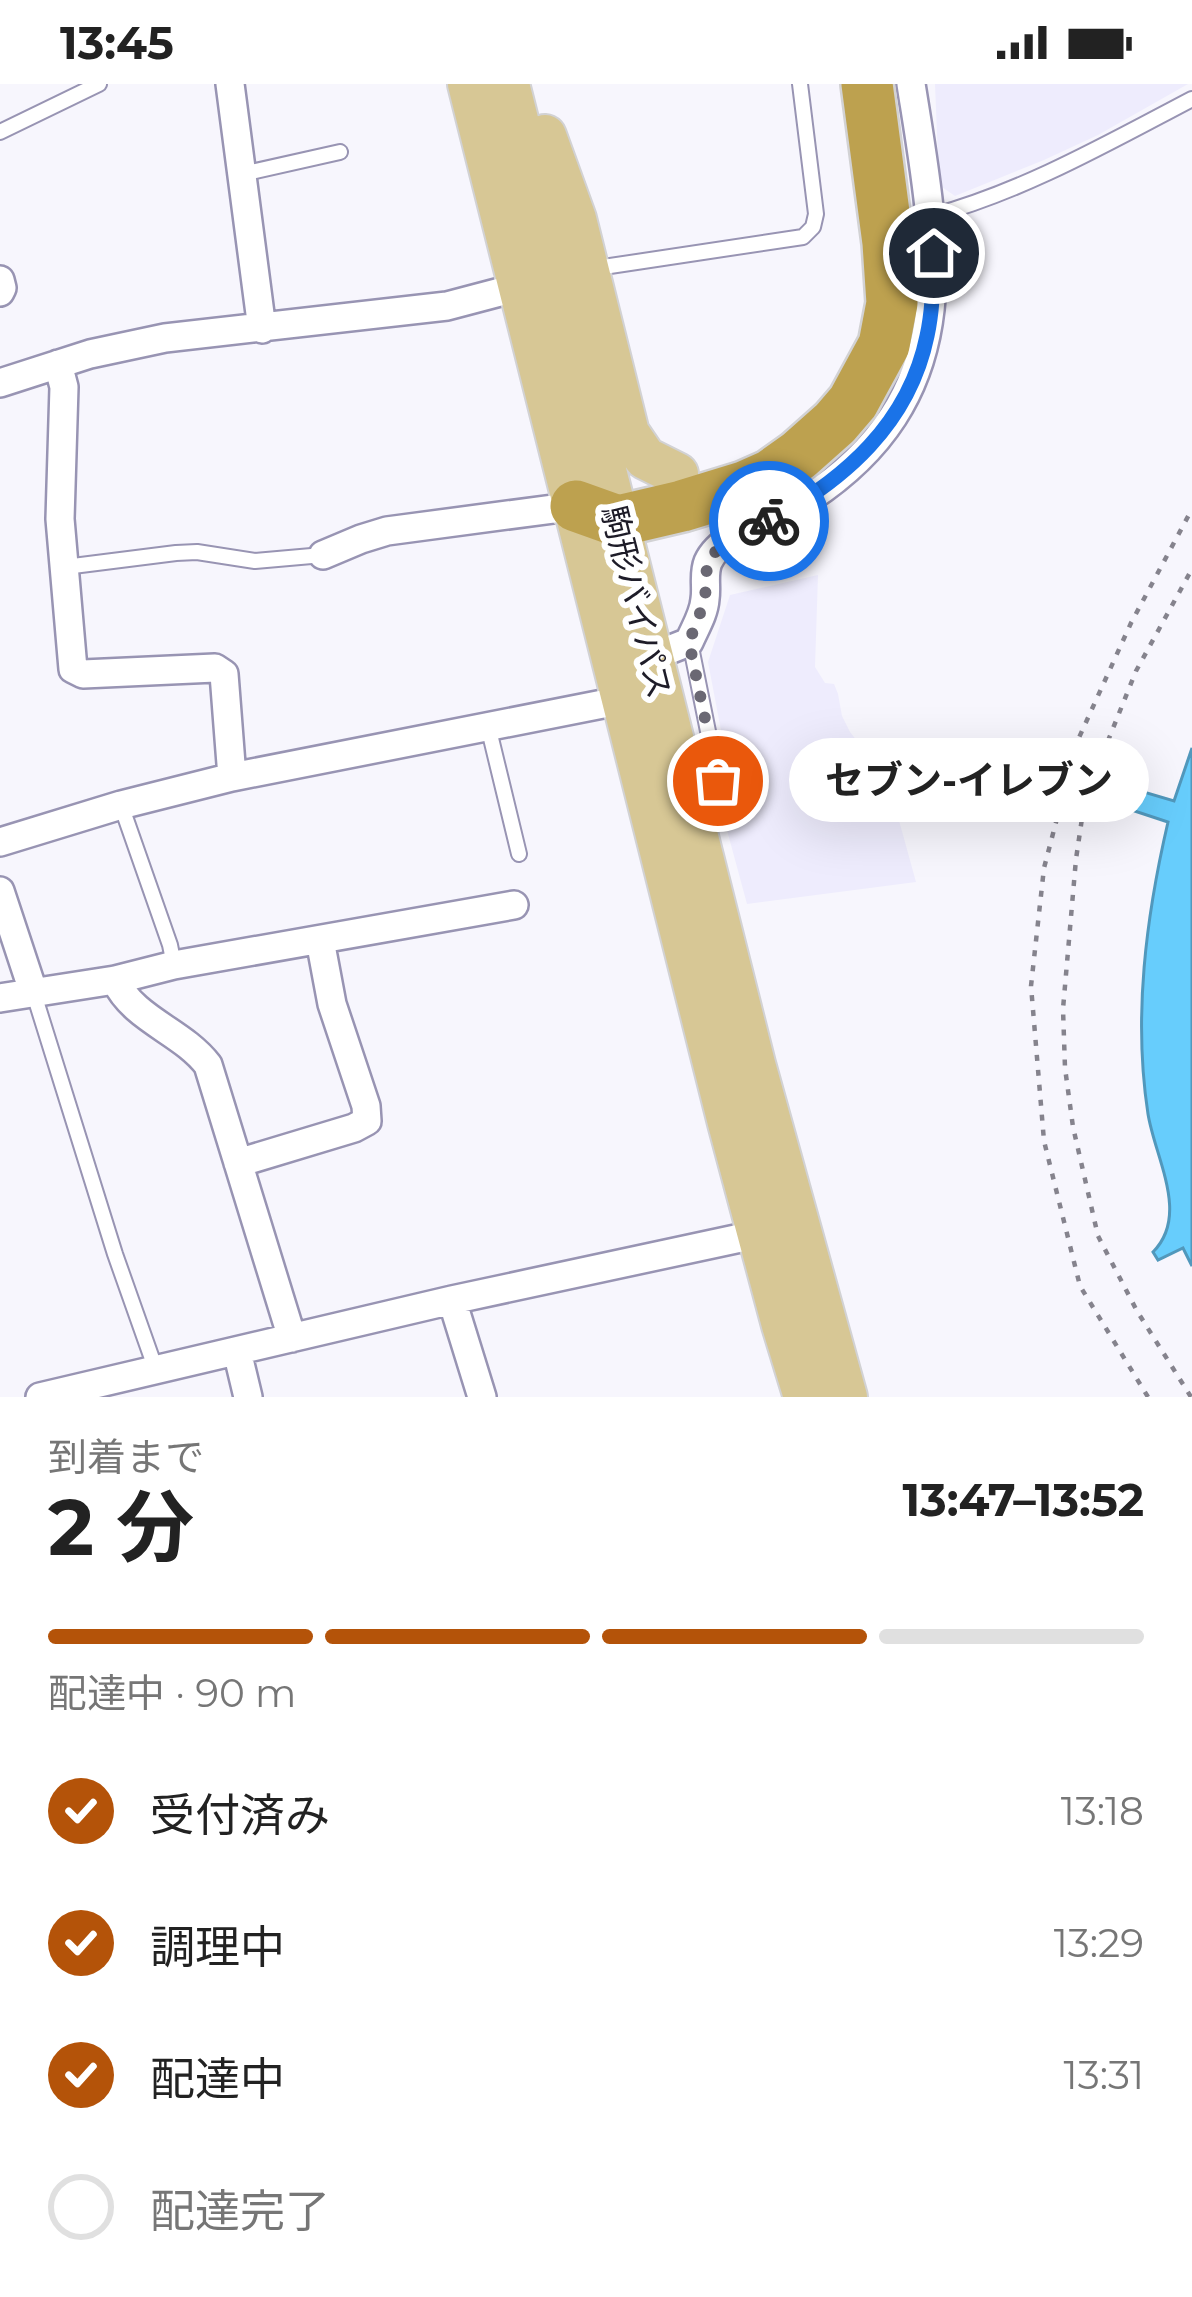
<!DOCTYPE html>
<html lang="ja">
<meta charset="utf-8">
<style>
body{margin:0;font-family:Montserrat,"Noto Sans JP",sans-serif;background:#f2f2f2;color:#222;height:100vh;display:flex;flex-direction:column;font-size:45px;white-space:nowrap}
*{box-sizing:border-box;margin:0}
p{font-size:39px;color:#767676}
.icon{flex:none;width:66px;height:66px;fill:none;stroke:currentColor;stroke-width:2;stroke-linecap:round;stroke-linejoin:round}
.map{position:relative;height:1313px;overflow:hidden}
.panel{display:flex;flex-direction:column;background:#fff;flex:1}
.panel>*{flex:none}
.pin{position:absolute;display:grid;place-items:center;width:102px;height:102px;color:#fff;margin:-51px;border:6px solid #fff;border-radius:50%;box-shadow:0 3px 12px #0007}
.courier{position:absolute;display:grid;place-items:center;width:120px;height:120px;margin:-60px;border:9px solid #1a73e8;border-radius:50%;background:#fff;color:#222;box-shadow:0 3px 15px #0007}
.bubble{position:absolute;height:84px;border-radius:42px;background:#fff;box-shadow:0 12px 48px #0002;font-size:39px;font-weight:700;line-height:84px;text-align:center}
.summary em{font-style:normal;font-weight:700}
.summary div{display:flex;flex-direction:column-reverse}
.summary{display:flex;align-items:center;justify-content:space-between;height:204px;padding:0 48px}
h1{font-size:78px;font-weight:700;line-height:90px}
.bar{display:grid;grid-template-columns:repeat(4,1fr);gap:18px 12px;align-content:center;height:144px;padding:0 48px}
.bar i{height:15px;border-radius:9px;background:#e0e0e0}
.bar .active{background:#b45309}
.bar p{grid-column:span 4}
ol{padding:0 48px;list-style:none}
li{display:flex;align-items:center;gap:36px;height:132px}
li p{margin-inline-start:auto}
li .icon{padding:12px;border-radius:50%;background:#b45309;color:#fff;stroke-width:4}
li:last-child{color:#767676}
li i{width:66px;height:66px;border:6px solid #e0e0e0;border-radius:50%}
.status{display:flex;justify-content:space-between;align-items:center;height:84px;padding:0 60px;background:#fff;direction:ltr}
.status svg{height:33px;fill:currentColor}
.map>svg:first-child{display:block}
.built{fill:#eeecfd}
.water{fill:#67cdfc;stroke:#5198bc;stroke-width:3}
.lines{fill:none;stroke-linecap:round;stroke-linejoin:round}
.service-casing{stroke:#9894b3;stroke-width:18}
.minor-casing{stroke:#9894b3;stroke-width:32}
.primary-casing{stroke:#d2d2d4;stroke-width:46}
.motorway-casing{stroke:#d2d2d4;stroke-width:56}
.path{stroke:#85838d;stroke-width:4.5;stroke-dasharray:6 9;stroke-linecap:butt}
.service{stroke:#fff;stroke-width:14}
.minor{stroke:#fff;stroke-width:27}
.primary{stroke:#d7c795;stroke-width:42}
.motorway{stroke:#bda14f;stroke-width:51}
.done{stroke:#6a6873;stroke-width:12;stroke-dasharray:0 21.6}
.route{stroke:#1a73e8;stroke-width:15}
.labels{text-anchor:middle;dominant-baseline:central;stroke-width:12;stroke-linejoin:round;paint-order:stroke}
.street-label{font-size:33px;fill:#1e1c28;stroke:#fff}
</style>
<div class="status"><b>13:45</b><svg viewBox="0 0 49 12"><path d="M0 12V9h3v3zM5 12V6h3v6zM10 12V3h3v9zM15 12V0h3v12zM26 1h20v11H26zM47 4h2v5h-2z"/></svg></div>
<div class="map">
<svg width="1192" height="1313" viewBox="0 0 1192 1313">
<rect width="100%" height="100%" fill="#f7f6fd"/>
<path class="built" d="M935,0H1188L1098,51L1044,76L955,112L939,101Z
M818,491L815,583L825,599L834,600L838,610L842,632L850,648L879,685L892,711L916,798L747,820L721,724L735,720L708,578L730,511Z"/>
<path class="water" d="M1192,664V1182L1183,1164L1158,1176L1153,1168C1190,1131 1155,1074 1148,1030C1133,933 1146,833 1168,738L1077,708L1083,690L1174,717Z"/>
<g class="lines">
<g class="service-casing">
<path id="service" d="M0,48L99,0
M242,90L340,68
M932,132C1024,107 1108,59 1192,15
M590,185L803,153L813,143L816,130L800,0
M65,483L176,469L197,468L255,477L323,471
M690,558L718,697L691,703
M488,642L519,770
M121,721L170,861L174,881
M33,907L115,1170L156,1286"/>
</g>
<g class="minor-casing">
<path id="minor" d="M230,0L262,245
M0,196L2,204L0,208
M58,280L64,303L60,435L73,585L83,590L215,584L224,590L232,693
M0,299L90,270L165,254L447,222L519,203
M323,471L361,455L387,447L576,422
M651,573L689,558C695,544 704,530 705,515C707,503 703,490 708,478C721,448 780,433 808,415C969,310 937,163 911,0
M0,758L121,721L232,693L623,616
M0,807L33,907
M115,896C134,936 182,947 208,981L292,1254
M0,914L115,896L174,881L514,821
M238,1079L354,1044L367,1037L366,1022L332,920L320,856
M452,1216L482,1313
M237,1267L248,1313
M40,1313L452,1216L759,1150"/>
</g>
<g class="primary-casing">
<path id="primary" d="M469,0L729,1039L783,1241L805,1313
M508,0L754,980L846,1313
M545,52L575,135L628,349L645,374L677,390"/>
</g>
<g class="motorway-casing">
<path id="motorway" d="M576,422L618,437L682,422L744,403L771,391L799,371L835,339L853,318L884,261L892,219L888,159L867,0"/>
</g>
<path class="path" d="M1148,1313L1080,1202L1044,1057L1031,902L1044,784L1077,658L1131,539L1192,425
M1191,1313L1137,1227L1098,1152L1073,1043L1065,984L1063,925L1076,775L1085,714L1136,587L1192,485"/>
<use href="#service" class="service"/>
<use href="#minor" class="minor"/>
<use href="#primary" class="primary"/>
<use href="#motorway" class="motorway"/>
</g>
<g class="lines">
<path class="done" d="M718,697L689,558L705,516L707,480L718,464L732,452L769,437"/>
<path class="route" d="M769,437C844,396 909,340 927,252C933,225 933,197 934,169"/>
</g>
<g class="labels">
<g class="street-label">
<text transform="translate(637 518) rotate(76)">駒形バイパス</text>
</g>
</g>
</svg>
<div class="pin" style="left:718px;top:697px;background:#ea580c"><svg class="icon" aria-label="bag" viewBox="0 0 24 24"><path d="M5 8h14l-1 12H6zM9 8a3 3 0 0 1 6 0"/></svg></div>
<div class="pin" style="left:934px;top:169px;background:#1f2937"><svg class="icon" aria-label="home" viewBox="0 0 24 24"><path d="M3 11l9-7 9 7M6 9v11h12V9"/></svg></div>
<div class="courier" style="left:769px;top:437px"><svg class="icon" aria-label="bike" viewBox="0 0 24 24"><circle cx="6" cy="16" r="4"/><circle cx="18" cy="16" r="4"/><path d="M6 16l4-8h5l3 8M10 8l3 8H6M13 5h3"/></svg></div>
<div class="bubble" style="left:789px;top:654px;width:360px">セブン-イレブン</div>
</div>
<section class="panel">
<div class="summary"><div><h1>2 分</h1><p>到着まで</p></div><em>13:47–13:52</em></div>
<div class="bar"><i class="active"></i><i class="active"></i><i class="active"></i><i></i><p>配達中 · 90 m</p></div>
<ol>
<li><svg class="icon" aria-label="check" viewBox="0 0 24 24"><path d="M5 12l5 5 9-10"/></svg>受付済み<p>13:18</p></li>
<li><svg class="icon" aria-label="check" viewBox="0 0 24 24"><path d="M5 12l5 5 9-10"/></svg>調理中<p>13:29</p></li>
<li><svg class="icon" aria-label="check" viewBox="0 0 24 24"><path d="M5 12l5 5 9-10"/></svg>配達中<p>13:31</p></li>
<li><i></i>配達完了</li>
</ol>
</section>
